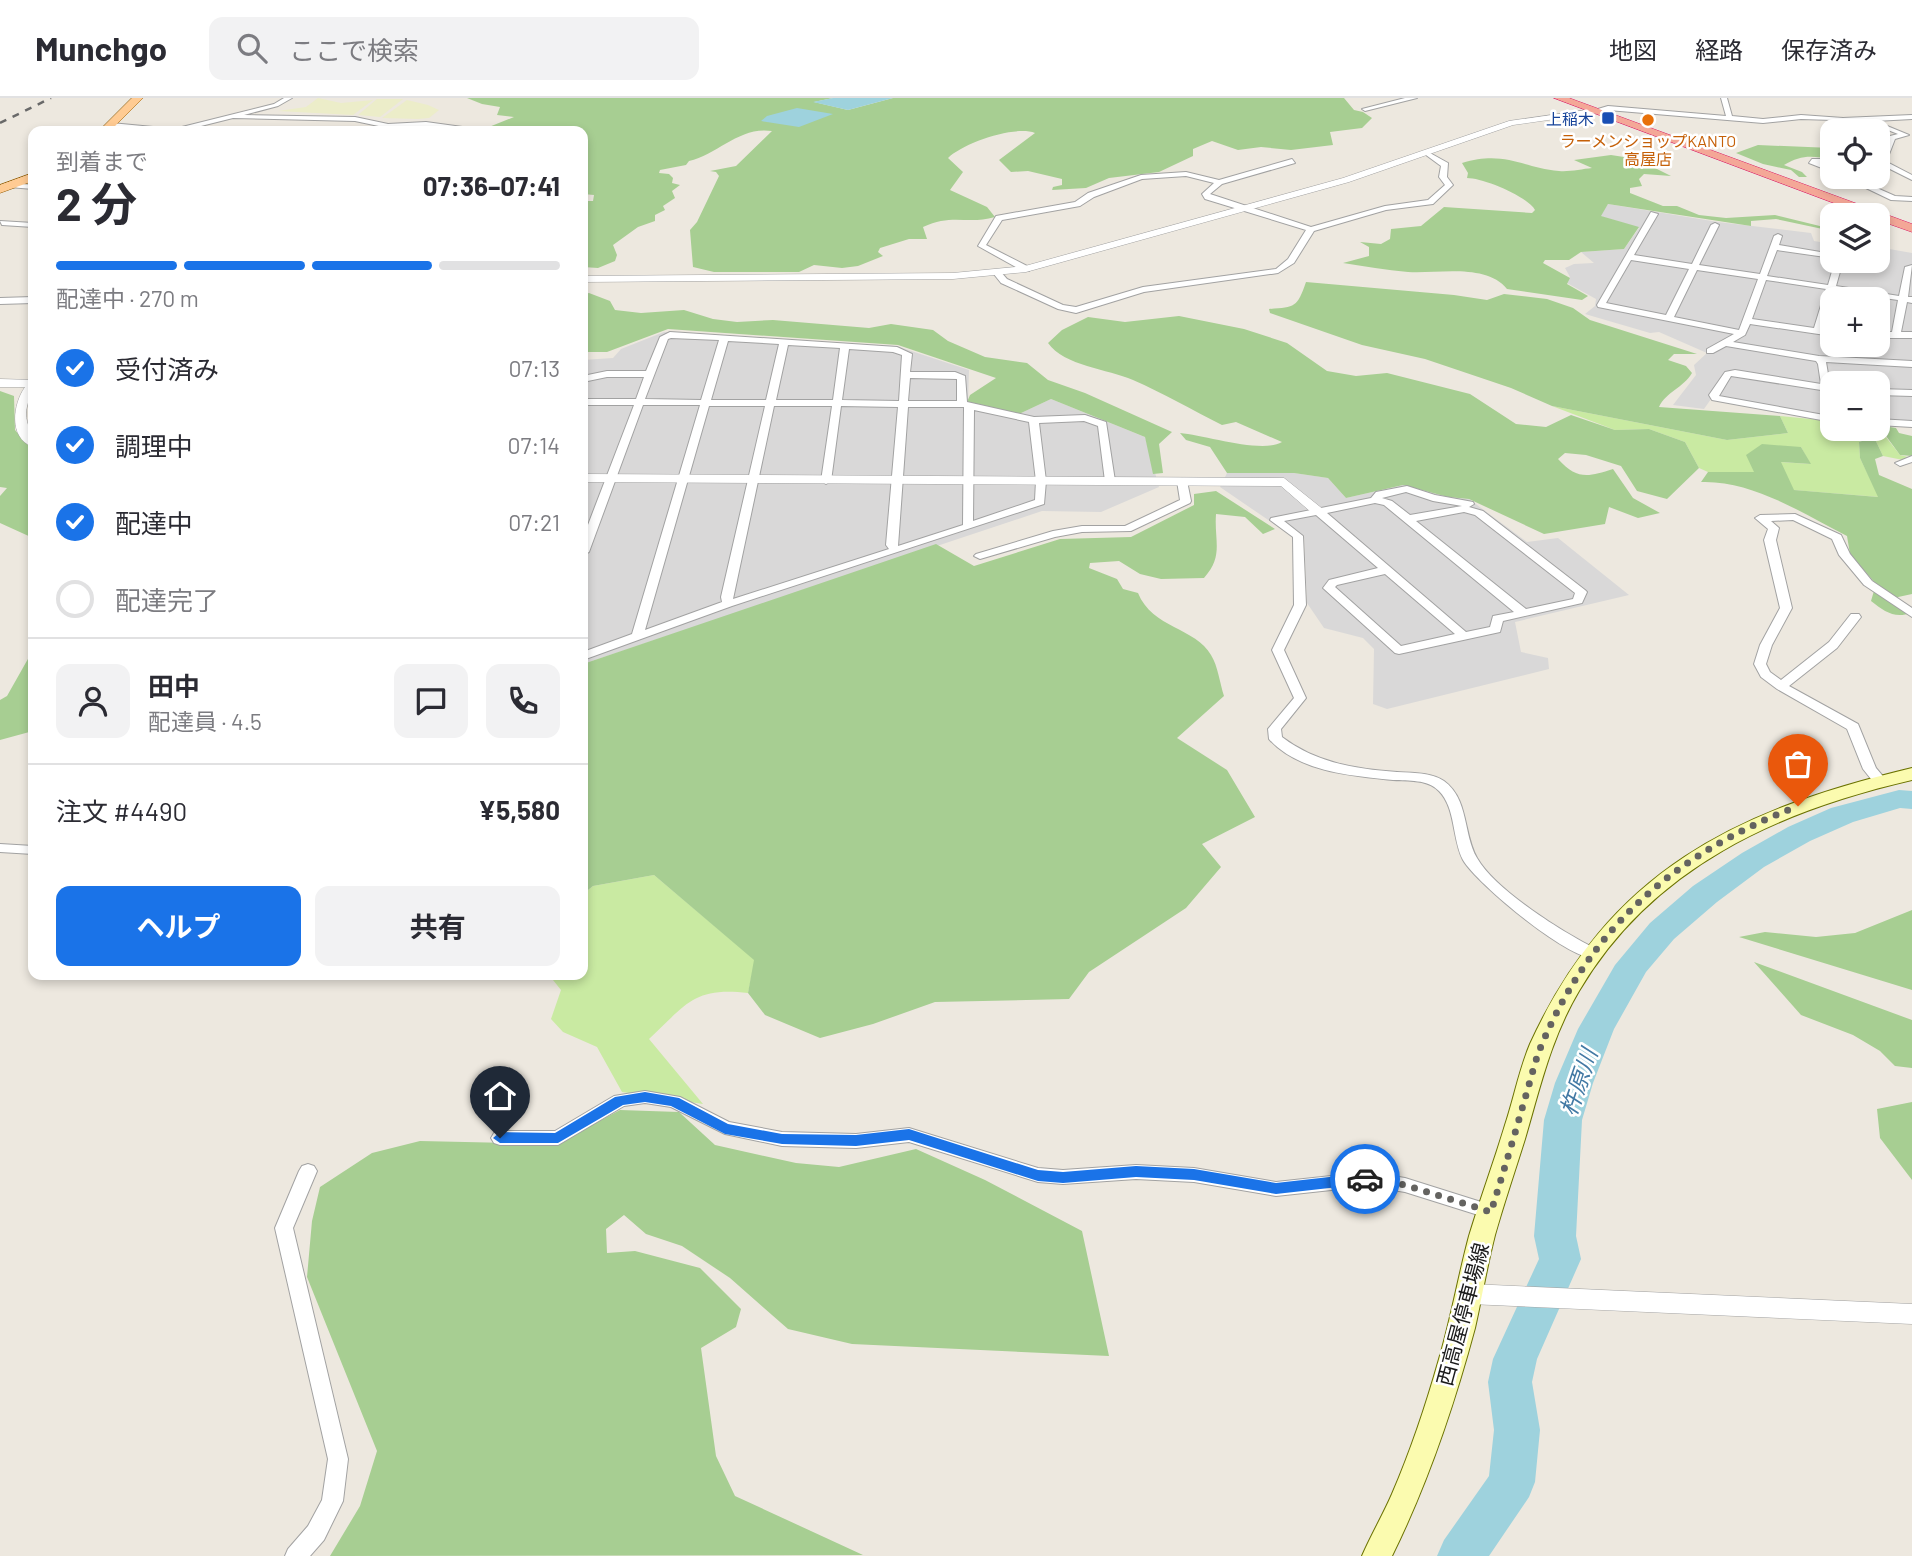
<!DOCTYPE html>
<html lang="ja">
<meta charset="utf-8">
<style>
body{margin:0;font-family:Barlow,"Noto Sans JP",sans-serif;background:#f2f2f3;color:#2b2b33;height:100vh;display:flex;flex-direction:column;font-size:26px;white-space:nowrap}
*{box-sizing:border-box;margin:0}
p{font-size:23px;color:#7c7c81}
.icon{flex:none;width:38px;height:38px;fill:none;stroke:currentColor;stroke-width:2;stroke-linecap:round;stroke-linejoin:round}
.map{position:relative;flex:1;overflow:hidden}
.sheet{position:absolute;left:28px;top:28px;width:560px;height:854px;display:flex;flex-direction:column;background:#fff;border-radius:14px;box-shadow:0 4px 10px #0003}
.sheet>*{flex:none}
.fabs{position:absolute;left:1820px;top:21px;display:grid;gap:14px}
.fabs a{display:grid;place-items:center;width:70px;height:70px;border-radius:14px;background:#fff;box-shadow:0 4px 10px #0003;font-size:35px}
.pin{position:absolute;display:grid;place-items:center;width:60px;height:60px;color:#fff;margin:-72px -30px;border-radius:50% 50% 50% 0;rotate:-45deg;box-shadow:0 0 7px #0007}
.pin .icon{rotate:45deg}
.courier{position:absolute;display:grid;place-items:center;width:70px;height:70px;margin:-35px;border:5px solid #1a73e8;border-radius:50%;background:#fff;color:#222;box-shadow:0 2px 9px #0007}
.headline em{font-style:normal;font-weight:700}
.headline div{display:flex;flex-direction:column-reverse}
.headline{display:flex;align-items:center;justify-content:space-between;height:119px;padding:0 28px}
h1{font-size:46px;font-weight:700;line-height:52px}
.bar{display:grid;grid-template-columns:repeat(4,1fr);gap:10px 7px;align-content:center;height:84px;padding:0 28px}
.bar i{height:9px;border-radius:5px;background:#e1e1e2}
.bar .selected{background:#1a73e8}
.bar p{grid-column:span 4}
.line{display:flex;align-items:center;gap:18px;padding:0 28px;border-top:2px solid #e1e1e2}
.line div{flex:1}
.round{display:grid;place-items:center;flex:none;width:74px;height:74px;border-radius:14px;background:#f2f2f3}
ol{padding:0 28px;list-style:none}
li{display:flex;align-items:center;gap:21px;height:77px}
li p{margin-inline-start:auto}
li .icon{padding:7px;border-radius:50%;background:#1a73e8;color:#fff;stroke-width:4}
li:last-child{color:#7c7c81}
li i{width:38px;height:38px;border:4px solid #e1e1e2;border-radius:50%}
.button{display:flex;gap:14px;margin-top:auto;padding:14px 28px}
.button a{flex:1;height:80px;border-radius:14px;background:#1a73e8;color:#fff;font-size:28px;font-weight:700;line-height:80px;text-align:center}
.button a+a{background:#f2f2f3;color:#2b2b33}
header{display:flex;align-items:center;gap:42px;box-sizing:border-box;height:98px;padding:0 35px;background:#fff;border-bottom:2px solid #e1e1e2}
header strong{font-size:33px}
nav{display:flex;gap:38px;margin-inline-start:auto;font-size:24px}
.search{width:490px;height:63px;background:#f2f2f3;display:flex;align-items:center;gap:18px;box-sizing:border-box;padding:0 24px;border-radius:14px;color:#7c7c81;font-size:26px}
.map>svg:first-child{display:block}
.residential{fill:#d9d8d8;fill-rule:evenodd}
.farmland{fill:#ecedc9}
.grass{fill:#c9eaa2}
.forest{fill:#a7ce92}
.water{fill:#9ed2dd}
.lines{fill:none;stroke-linecap:round;stroke-linejoin:round}
.river{fill:#9ed2dd;fill-rule:evenodd}
.minor-casing{stroke:#a2a2a2;stroke-width:2}
.tertiary-casing{stroke:#a2a2a2;stroke-width:1}
.secondary-casing{stroke:#6b7201;stroke-width:2}
.primary-casing{stroke:#915a00;stroke-width:1}
.trunk-casing{stroke:#da1d67;stroke-width:1}
.minor{fill:#fff;fill-rule:evenodd}
.tertiary{fill:#fff;fill-rule:evenodd}
.secondary{fill:#fbfbaf;fill-rule:evenodd}
.primary{fill:#ffcb93;fill-rule:evenodd}
.trunk{fill:#f4a797;fill-rule:evenodd}
.rail{stroke:#696969;stroke-width:2.5;stroke-dasharray:7 7;stroke-linecap:butt}
.route{fill:#1a73e8}
.done{stroke:#646360;stroke-width:7;stroke-dasharray:0 12.6}
.transit-dot{fill:#1a4fb4;stroke:#fff;stroke-width:2.5}
.food-dot{fill:#e8710a;stroke:#fff;stroke-width:2.5}
.labels{text-anchor:middle;dominant-baseline:central;stroke-width:5;stroke-linejoin:round;paint-order:stroke}
.far-transit-label{font-size:16px;fill:#164399;stroke:#fff;text-anchor:end}
.far-food-label{font-size:16px;fill:#c56008;stroke:#fff}
.near-street-label{font-size:21px;fill:#1b1b1b;stroke:#fff}
.near-water-label{font-size:23px;font-style:italic;fill:#4279a4;stroke:#fff}
</style>
<header>
<strong>Munchgo</strong>
<div class="search"><svg class="icon" aria-label="search" viewBox="0 0 24 24"><circle cx="10" cy="10" r="6"/><path d="M15 15l6 6"/></svg>ここで検索</div>
<nav><a>地図</a><a>経路</a><a>保存済み</a></nav>
</header>
<div class="map">
<svg width="1912" height="1458" viewBox="0 0 1912 1458">
<rect width="100%" height="100%" fill="#ede8df"/>
<path class="residential" d="M1608,106L1718,124L1811,135L1814,143L1832,146V163H1878V149L1912,155V328L1878,326V285H1832V322L1711,301L1704,311L1673,307L1696,277L1694,267L1707,255L1659,234L1650,235L1585,216L1595,208L1596,201L1567,185L1570,179L1565,170L1574,166L1594,165L1581,154L1624,151L1639,130L1600,118ZM1832,201H1878V247H1832Z
M664,234L896,248L969,272L968,305L1019,316L1051,301L1145,339L1159,389L1101,414L1042,413L583,566V262L613,260L621,251Z
M1227,375H1294L1328,380L1346,400L1403,387L1448,399L1469,401L1527,444L1558,440L1629,497L1515,524L1521,554L1548,560L1549,571L1387,611L1373,606L1374,551L1363,540L1324,530L1307,505L1304,437L1293,439L1220,389Z"/>
<path class="farmland" d="M318,0L341,5L373,2L353,17L278,13L306,9Z
M377,1H403L380,19L358,17Z
M407,2L428,7L439,12L429,20L418,21L382,20Z"/>
<path class="grass" d="M1552,308L1727,342L1788,335L1780,318L1832,323V331H1878V329L1900,357L1908,359L1903,362L1883,358L1874,339L1859,344L1860,360L1879,399L1793,392L1780,364L1810,366L1801,349L1755,374H1708L1699,370L1685,344L1649,331L1615,332Z
M654,777L755,862L748,895C693,889 687,906 649,941L703,1006L622,994L597,949L563,934L551,921L561,892L549,877H583V796L593,788Z"/>
<path class="forest" d="M467,0H833L814,4L848,12L893,0H1344L1354,12L1363,14L1372,20L1362,30L1330,34L1333,47L1291,52L1261,49L1238,52L1212,43L1193,51V58L1159,74L1109,80L1086,90L1052,92L1053,89L1062,87V81L1028,73L1011,74L999,62L1035,35C1015,27 963,45 948,60L963,74L950,92L987,109L995,119C967,127 953,115 923,129L927,141H909L880,150L878,154L883,158L858,168L842,170L814,167L799,174H714L693,169L690,132L697,124L719,78L716,74L710,73L736,68L772,33C740,28 718,56 689,63L686,67L660,72L659,75L669,76L673,80L672,85L680,87L672,93L675,100L663,108L665,112L655,117V123L638,129L613,147L617,157L615,163L598,170L583,169V103H593L594,97L583,96V33H479L514,19L497,17L500,9L482,6Z
M1758,47L1832,50V62C1812,57 1801,57 1784,67L1802,74L1807,79H1799L1791,72L1763,66L1736,55Z
M1611,57L1637,61L1671,78L1644,76L1639,81L1642,88L1630,90V95L1663,108H1677L1699,117L1726,120L1775,117L1832,131V133L1776,121L1751,123V128L1608,106L1601,118L1639,129L1624,151L1581,154L1569,162H1545L1543,165L1570,180L1567,186L1588,198L1582,202L1507,191C1486,165 1437,176 1408,174C1386,172 1364,168 1343,165L1369,158V149L1360,144L1381,146L1390,141L1391,131L1421,128L1444,109L1532,115L1535,112C1527,98 1483,80 1467,80L1468,75L1462,65C1504,52 1521,69 1559,73C1569,74 1582,71 1592,70L1574,62Z
M1306,184L1454,197L1487,202L1504,196L1547,201L1573,210L1590,222L1697,256H1674L1668,262L1686,268L1692,275C1683,290 1666,294 1659,309L1780,318L1788,335L1727,342L1552,308L1511,290L1425,261L1362,247L1270,215L1269,211C1295,209 1297,210 1306,184Z
M589,195L610,203L615,212L641,215L684,212L713,221L737,224L773,222L869,230L891,226L933,232L948,243L985,259L1027,265L1048,282L1085,295L1172,334L1159,346L1163,375L1153,376L1145,339L1051,301L1019,316L967,304L970,297L996,280L898,247L668,231L607,254H583V196Z
M1179,218L1244,231L1287,245L1327,273L1356,278L1387,275L1470,296L1516,326L1546,329L1571,317L1615,332L1649,331L1685,344L1699,370L1667,401L1637,393L1621,368L1586,357L1565,355L1558,361C1577,382 1588,379 1613,371L1633,400L1660,415L1638,420L1609,409L1605,426L1544,436L1469,401L1448,399L1403,387L1346,400L1328,380L1294,375H1227L1210,349L1186,342L1180,335C1205,337 1262,356 1282,344L1236,324L1222,327C1192,312 1163,295 1133,282C1108,271 1064,268 1048,245L1062,232L1088,219L1125,224Z
M0,293L14,298L15,332L33,353V440L0,425V398L7,390L0,389Z
M1878,327L1896,330L1899,335L1912,338V358L1900,357Z
M1874,339L1883,358L1875,361L1879,377L1912,391V496L1889,501L1911,515C1894,521 1884,513 1871,503L1876,486L1850,456L1847,438C1802,415 1752,382 1701,384L1708,374H1754L1746,357L1762,346L1801,349L1811,366L1781,364L1794,392L1878,399L1860,360L1859,344Z
M1216,393L1275,431L1263,436L1245,419L1216,416C1214,443 1224,458 1204,480L1161,481L1140,476L1119,463L1090,465L1089,470L1117,481L1123,491L1138,495C1152,530 1196,530 1211,557C1218,568 1220,586 1224,598L1177,640L1227,672L1255,719L1202,746L1221,769L1186,810L1089,874L1069,901L935,904L873,926L820,940L765,917L748,895L754,862L654,777L593,788L583,796V566L936,446L974,468L1060,441L1131,439L1194,407V396Z
M33,552V633L0,642V602L7,598Z
M1912,812V892L1739,839L1765,834L1816,839L1855,835Z
M1754,864L1912,922V970L1895,968L1880,953L1853,937L1801,917Z
M1912,1004V1082L1880,1040L1877,1011Z
M620,1012L679,1014L715,1047L796,1065L839,1069L916,1051L985,1082L1082,1133L1109,1258L852,1246L788,1231L730,1180L682,1148L646,1136L624,1117L606,1131L607,1155L635,1153L700,1170L741,1211L736,1229L701,1250L716,1358L735,1398L863,1457L330,1458L360,1408L377,1353L307,1179L312,1123L320,1089L372,1055L420,1043L556,1046Z"/>
<path class="water" d="M833,0H893L848,12L813,4Z
M797,10L833,16L799,29L761,23L767,18Z"/>
<g class="lines">
<path class="river" d="M1899,692L1912,693V711L1900,710L1853,724L1810,743L1764,769L1717,804L1674,841L1646,874L1614,931L1593,985L1582,1022L1576,1138L1581,1161L1537,1261L1532,1284L1540,1332L1535,1384L1529,1399L1489,1458H1437L1444,1442L1489,1378L1494,1332L1488,1284L1493,1261L1539,1161L1534,1138L1544,1022L1555,985L1578,931L1615,867L1650,825L1693,788L1742,755L1788,729L1831,710Z"/>
<g class="minor-casing">
<path id="minor" d="M284,0H292L278,8L244,17L355,19L388,26L426,24L477,31L474,33L426,28L388,30L355,23L233,20L181,33H155L108,27L111,25L174,31L274,6Z
M1405,0H1417L1365,13L1362,11Z
M1721,0H1727L1732,18L1763,21L1801,17L1843,20L1912,17V21L1875,23L1909,37L1895,41L1888,59L1879,60L1912,77V82L1878,65V56H1883L1890,38L1898,36L1865,23L1801,21L1763,25L1608,12L1594,15L1591,13L1608,8L1726,18Z
M1426,55H1430L1448,65L1447,79L1453,87L1433,106L1386,112L1314,133L1294,165L1278,175L1144,194L1076,215L1058,211L1001,185L993,175L1000,173L1007,181L1063,207L1076,209L1143,189L1276,171L1288,161L1306,132L1205,101L1202,96L1214,85L1186,78L1142,81L1094,99L1080,108L1002,122L986,147L1029,169V173H1023L978,148L996,118L1075,104L1088,95L1141,77L1186,74L1219,82L1292,61L1295,65L1222,86L1210,96L1311,129L1385,108L1428,102L1445,87L1439,79L1441,68L1426,57Z
M1812,61H1832V65H1823L1832,69V74L1809,65Z
M1843,79H1852L1895,98L1912,99V103L1891,102Z
M12,85L33,87V91L9,89V85Z
M1651,114L1658,116L1634,157L1692,166L1711,127L1715,125L1719,127L1699,167L1760,176L1774,138L1778,136L1782,138L1779,147L1832,156V160L1777,152L1767,178L1828,187L1835,163H1843L1836,188L1899,198L1905,169L1912,167L1908,199H1912V205L1907,204L1901,234H1912V240H1878V234H1892L1898,202L1834,193L1823,231L1832,232V238L1750,226L1745,237L1733,244L1819,258L1912,263V269L1826,264L1830,288H1832V324L1712,302L1709,297L1725,274L1735,272L1821,286L1818,266L1816,263L1726,248L1713,255H1707V251L1734,236L1598,209L1597,207ZM1631,162L1689,171L1666,217L1606,205ZM1697,172L1758,181L1739,232L1674,219ZM1766,182L1826,191L1814,230L1752,221ZM1731,278L1821,292L1824,317L1719,298Z
M0,123L33,125V129L2,127Z
M33,199V205L0,206V200Z
M670,234L897,249L912,256L910,274H955L965,278L967,304L1034,319L1085,317L1106,324L1115,383L1110,386L1105,383L1098,328L1084,323L1039,325L1046,383L1044,406L732,508L583,562V554L632,536L700,307H643L589,454L583,457V440L634,307H583V301H636L644,279H607L583,284V278L607,273H646L660,239ZM671,240L719,242L701,302L645,301L668,241ZM728,243L779,246L766,302H711ZM788,247L840,250L833,302H776ZM849,251L893,254L902,257L899,303L842,302ZM910,280L957,281V303H908ZM709,308H765L721,499L722,504L645,532ZM774,308H832L821,383L826,386L831,383L841,308L898,309L886,447L889,451L733,501ZM908,309H964L963,427L898,448ZM974,312L1029,324L1036,383L1035,402L973,423Z
M1878,291L1912,292V298L1878,297Z
M1878,321L1912,323V329L1878,327Z
M1912,358V364L1900,368L1895,365Z
M1182,380L1187,383L1191,403L1190,405L1131,433L1082,434L1055,439L980,461L974,458L976,456L1053,433L1082,428H1125L1180,402L1177,383Z
M1407,388L1435,397L1473,404L1474,406L1469,409L1483,413L1585,492L1587,494L1582,505L1503,523L1500,534L1399,556L1395,555L1323,490L1329,482L1378,470L1316,417L1284,423L1303,438L1306,507L1284,552L1306,600L1281,631L1282,639C1316,665 1356,671 1397,674C1412,675 1431,674 1444,683C1469,701 1463,736 1477,760C1496,793 1564,835 1598,852L1601,856L1598,860C1574,867 1476,785 1463,762C1452,741 1456,710 1439,693C1427,681 1409,683 1393,682C1353,678 1298,674 1269,641L1268,631L1294,600L1272,552L1294,507L1293,439L1270,422L1271,420L1371,400L1376,394ZM1406,394L1433,403L1462,408L1410,417L1392,403L1382,400ZM1375,405L1384,407L1514,514L1493,518L1490,529L1466,534L1327,415ZM1464,414L1475,417L1575,495L1573,501L1526,511L1416,423ZM1385,476L1455,536L1401,548L1335,489L1337,487Z
M1795,416L1841,437L1850,456L1872,483L1912,510V519L1864,487L1839,457L1832,441L1793,422L1771,423L1779,430L1776,442L1792,510L1772,547L1766,566L1770,574L1781,582L1829,544L1851,516H1859L1861,519L1837,550L1789,588L1858,626L1876,670L1887,683L1885,686H1875L1863,671L1847,631L1777,591L1761,579L1754,566L1760,547L1780,510L1764,442L1768,431L1755,420L1760,417Z
M0,746L33,748V756L0,754Z
M645,993L680,999L729,1024L782,1034L856,1036L909,1030L1038,1070L1063,1072L1136,1067L1194,1070L1276,1084L1368,1074L1405,1080L1497,1109L1500,1114L1497,1119L1491,1121L1405,1094L1368,1088L1276,1098L1194,1084L1136,1081L1063,1086L1038,1084L909,1044L856,1050L782,1048L725,1036L671,1009L645,1005L624,1008L558,1047H500L494,1045L491,1040L494,1035L500,1033H555L614,998Z
M308,1066L314,1068L317,1073L293,1130L348,1361L343,1403L324,1442L310,1458H285L288,1451L308,1428L322,1402L328,1361L275,1130L299,1073L302,1068Z"/>
</g>
<g class="tertiary-casing">
<path id="tertiary" d="M1594,11L1597,15L1513,27L1349,84L1026,174L953,181L583,184V178L953,175L1025,168L1343,80L1509,23Z
M0,281L33,282C33,294 27,303 26,315C26,327 33,336 33,349C8,340 13,306 25,289H0Z
M583,376L1284,380L1324,412L1317,416L1312,415L1281,388L583,384Z
M1470,1186L1912,1206V1226L1470,1206L1462,1203L1458,1196L1462,1189Z"/>
</g>
<g class="secondary-casing">
<path id="secondary" d="M1912,670V682C1778,713 1652,769 1579,893C1551,940 1540,990 1525,1041C1515,1073 1504,1105 1495,1137C1487,1168 1482,1199 1475,1230C1454,1308 1428,1385 1392,1458H1362C1371,1437 1383,1417 1392,1396C1411,1352 1426,1307 1439,1261C1451,1221 1458,1179 1469,1138C1480,1101 1494,1064 1505,1027C1514,1000 1519,972 1530,946C1609,773 1736,712 1912,670Z"/>
</g>
<g class="primary-casing">
<path id="primary" d="M132,0H143L110,33H99Z
M33,75V83L0,95V87Z"/>
</g>
<g class="trunk-casing">
<path id="trunk" d="M1554,0H1569L1912,126V134L1878,122V117H1866Z"/>
</g>
<use href="#minor" class="minor"/>
<use href="#tertiary" class="tertiary"/>
<use href="#secondary" class="secondary"/>
<use href="#primary" class="primary"/>
<use href="#trunk" class="trunk"/>
<path class="rail" d="M0,25L51,0"/>
</g>
<path class="route" d="M645,994L679,1000L728,1026L782,1036L856,1037L909,1031L1038,1072L1063,1074L1136,1068L1194,1071L1276,1085L1365,1075L1372,1081L1365,1086L1276,1096L1194,1082L1136,1079L1063,1085L1038,1083L909,1042L856,1048L782,1046L725,1036L671,1008L645,1004L623,1007L558,1045H500L493,1040L500,1034L555,1035L615,999Z"/>
<g class="lines">
<path class="done" d="M1365,1081L1405,1087L1491,1114C1503,1075 1515,1036 1526,997C1531,981 1535,962 1542,946C1593,826 1677,755 1798,708"/>
</g>
<rect class="transit-dot" x="1601" y="13" width="14" height="14" rx="3.5"/>
<circle class="food-dot" cx="1648" cy="22" r="7"/>
<g class="labels">
<g class="far-transit-label">
<text x="1594" y="20">上稲木</text>
</g>
<g class="far-food-label">
<text x="1648" y="42">ラーメンショップKANTO<tspan x="1648" dy="18">高屋店</tspan></text>
</g>
<g class="near-street-label">
<text transform="translate(1462 1216) rotate(-75)">西高屋停車場線</text>
</g>
<g class="near-water-label">
<text transform="translate(1578 984) rotate(-71)">杵原川</text>
</g>
</g>
</svg>
<div class="fabs">
<a><svg class="icon" aria-label="locate" viewBox="0 0 24 24"><circle cx="12" cy="12" r="6"/><path d="M12 2v4M12 18v4M2 12h4M18 12h4"/></svg></a>
<a><svg class="icon" aria-label="layers" viewBox="0 0 24 24"><path d="M12 4l9 5-9 5-9-5zM3 14l9 5 9-5"/></svg></a>
<a>+</a>
<a>−</a>
</div>
<div class="pin" style="left:1798px;top:708px;background:#ea580c"><svg class="icon" aria-label="bag" viewBox="0 0 24 24"><path d="M5 8h14l-1 12H6zM9 8a3 3 0 0 1 6 0"/></svg></div>
<div class="pin" style="left:500px;top:1040px;background:#1f2937"><svg class="icon" aria-label="home" viewBox="0 0 24 24"><path d="M3 11l9-7 9 7M6 9v11h12V9"/></svg></div>
<div class="courier" style="left:1365px;top:1081px"><svg class="icon" aria-label="car" viewBox="0 0 24 24"><path d="M5 17H2v-5l4-1 3-4h7l3 4 3 1v5h-3M9 17h6M6 11h13"/><circle cx="7" cy="17" r="2"/><circle cx="17" cy="17" r="2"/></svg></div>
<section class="sheet">
<div class="headline"><div><h1>2 分</h1><p>到着まで</p></div><em>07:36–07:41</em></div>
<div class="bar"><i class="selected"></i><i class="selected"></i><i class="selected"></i><i></i><p>配達中 · 270 m</p></div>
<ol>
<li><svg class="icon" aria-label="check" viewBox="0 0 24 24"><path d="M5 12l5 5 9-10"/></svg>受付済み<p>07:13</p></li>
<li><svg class="icon" aria-label="check" viewBox="0 0 24 24"><path d="M5 12l5 5 9-10"/></svg>調理中<p>07:14</p></li>
<li><svg class="icon" aria-label="check" viewBox="0 0 24 24"><path d="M5 12l5 5 9-10"/></svg>配達中<p>07:21</p></li>
<li><i></i>配達完了</li>
</ol>
<div class="line" style="height:126px"><a class="round"><svg class="icon" aria-label="person" viewBox="0 0 24 24"><circle cx="12" cy="8" r="4"/><path d="M4 21q1-7 8-7t8 7"/></svg></a><div><b>田中</b><p>配達員 · 4.5</p></div><a class="round"><svg class="icon" aria-label="chat" viewBox="0 0 24 24"><path d="M4 5h16v11H9l-5 4z"/></svg></a><a class="round"><svg class="icon" aria-label="phone" viewBox="0 0 24 24"><path d="M5 4h4l2 5-3 2q2 4 5 5l2-3 5 2v4C11 20 4 13 5 4z"/></svg></a></div>
<div class="line" style="height:91px"><div>注文 #4490</div><b>¥5,580</b></div>
<div class="button"><a>ヘルプ</a><a>共有</a></div>
</section>
</div>
